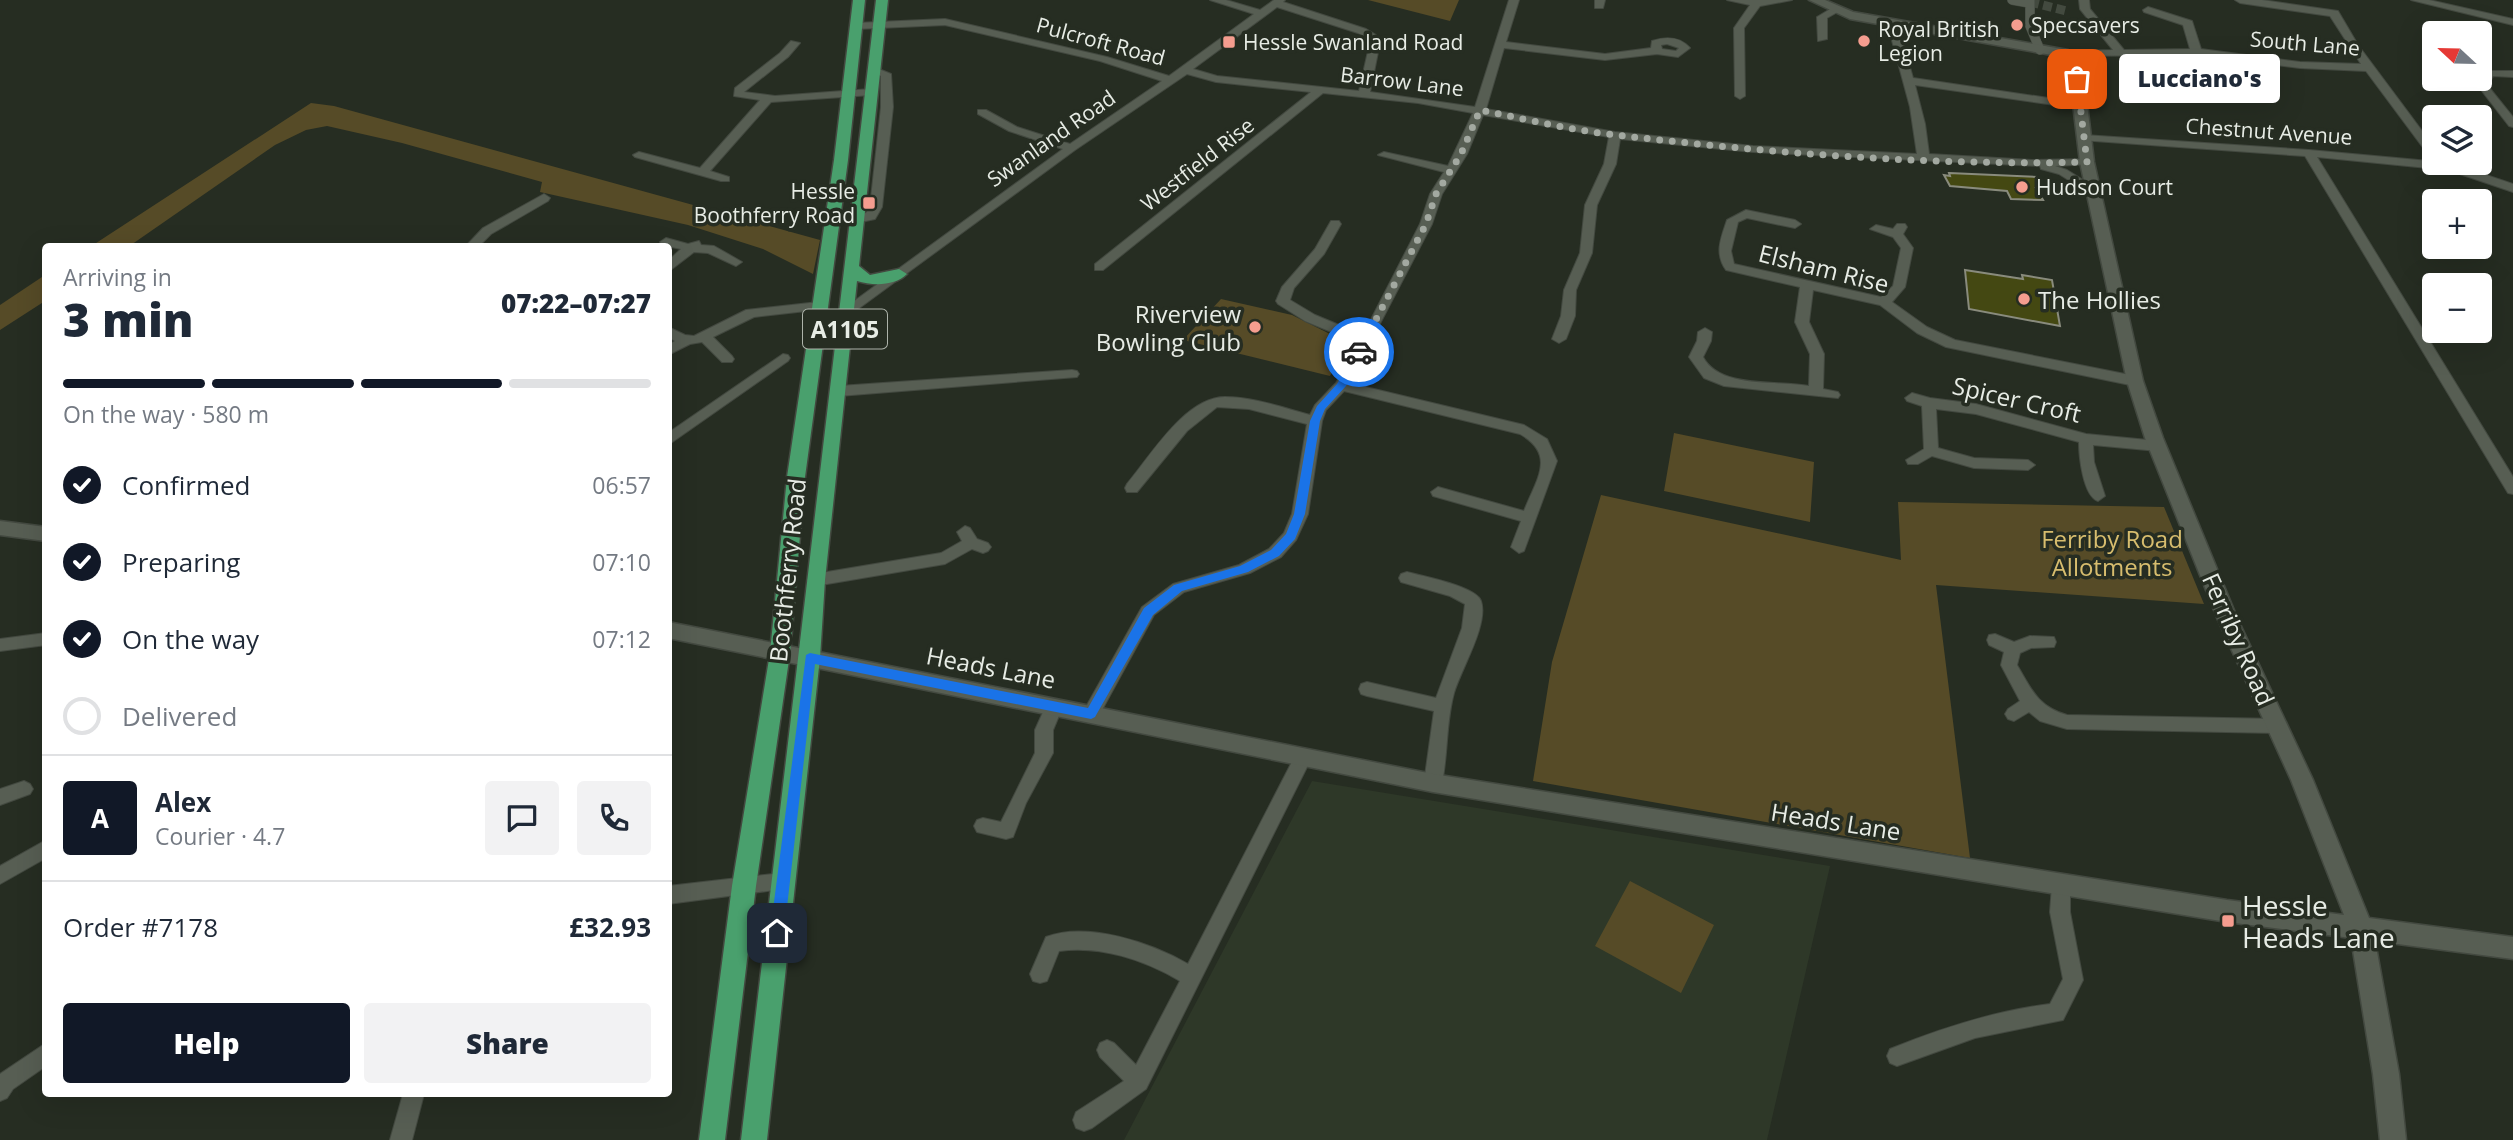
<!DOCTYPE html>
<meta charset="utf-8">
<style>
body{margin:0;font-family:"Open Sans",sans-serif;background:#f2f2f3;color:#1f2937;height:100vh;display:flex;flex-direction:column;font-size:26px;white-space:nowrap}
*{box-sizing:border-box;margin:0}
p{font-size:23px;color:#747a83}
.icon{flex:none;width:38px;height:38px;fill:none;stroke:currentColor;stroke-width:2;stroke-linecap:round;stroke-linejoin:round}
.map{position:relative;flex:1;overflow:hidden}
.drawer{position:absolute;left:42px;top:243px;width:630px;height:854px;display:flex;flex-direction:column;background:#fff;border-radius:7px;box-shadow:0 7px 28px #0002}
.drawer>*{flex:none}
.needle{width:46px;rotate:292deg}
.buttons{position:absolute;left:2422px;top:21px;display:grid;gap:14px}
.buttons a{display:grid;place-items:center;width:70px;height:70px;border-radius:7px;background:#fff;box-shadow:0 7px 28px #0002;font-size:35px}
.pin{position:absolute;display:grid;place-items:center;width:60px;height:60px;color:#fff;margin:-30px;border-radius:14px;box-shadow:0 4px 10px #0006}
.courier{position:absolute;display:grid;place-items:center;width:70px;height:70px;margin:-35px;border:5px solid #1a73e8;border-radius:50%;background:#fff;color:#222;box-shadow:0 2px 9px #0007}
.bubble{position:absolute;height:49px;border-radius:7px;background:#fff;box-shadow:0 7px 28px #0002;font-size:23px;font-weight:800;line-height:49px;text-align:center}
.headline em{font-style:normal;font-weight:800}
.headline div{display:flex;flex-direction:column-reverse}
.headline{display:flex;align-items:center;justify-content:space-between;height:119px;padding:0 21px}
h1{font-size:46px;font-weight:800;line-height:52px}
.bar{display:grid;grid-template-columns:repeat(4,1fr);gap:10px 7px;align-content:center;height:84px;padding:0 21px}
.bar i{height:9px;border-radius:5px;background:#e0e1e3}
.bar .current{background:#111827}
.bar p{grid-column:span 4}
.line{display:flex;align-items:center;gap:18px;padding:0 21px;border-top:2px solid #e0e1e3}
.line div{flex:1}
.round{display:grid;place-items:center;flex:none;width:74px;height:74px;border-radius:7px;background:#f2f2f3}
ol{padding:0 21px;list-style:none}
li{display:flex;align-items:center;gap:21px;height:77px}
li p{margin-inline-start:auto}
li .icon{padding:7px;border-radius:50%;background:#111827;color:#fff;stroke-width:4}
li:last-child{color:#747a83}
li i{width:38px;height:38px;border:4px solid #e0e1e3;border-radius:50%}
.cta{display:flex;gap:14px;margin-top:auto;padding:14px 21px}
.cta a{flex:1;height:80px;border-radius:7px;background:#111827;color:#fff;font-size:28px;font-weight:800;line-height:80px;text-align:center}
.cta a+a{background:#f2f2f3;color:#1f2937}
.map>svg:first-child{display:block}
.built{fill:#2e3828}
.green{fill:#564b27}
.building{fill:#444812;stroke:#898b7d;stroke-width:2}
.lines{fill:none;stroke-linecap:round;stroke-linejoin:round}
.pedestrian-tunnel{stroke:#434a3f;stroke-width:9;stroke-dasharray:9 4.5;stroke-linecap:butt}
.pedestrian-casing{stroke:#434940;stroke-width:10}
.minor-casing{stroke:#434940;stroke-width:2}
.tertiary-casing{stroke:#434940;stroke-width:3}
.primary-casing{stroke:#434940;stroke-width:3}
.pedestrian{stroke:#575e53;stroke-width:9}
.minor{fill:#575e53;fill-rule:evenodd}
.tertiary{fill:#575e53;fill-rule:evenodd}
.primary{fill:#49a06d;fill-rule:evenodd}
.route{fill:#1a73e8}
.done{stroke:#a3a9a1;stroke-width:7;stroke-dasharray:0 12.6}
.poi-dot{fill:#f59d8f;stroke:#262d22;stroke-width:2.5}
.labels{text-anchor:middle;dominant-baseline:central;stroke-width:7;stroke-linejoin:round;paint-order:stroke}
.far-poi-label{font-size:21px;fill:#e7ece5;stroke:#262d22;text-anchor:start}
.far-street-label{font-size:21px;fill:#e7ece5;stroke:#262d22}
.shield{fill:#262d22;stroke:#adb3aa;stroke-width:2}
.shield-label{font-size:23px;font-weight:bold;fill:#e7ece5}
.street-label{font-size:24px;fill:#e7ece5;stroke:#262d22}
.poi-label{font-size:24px;fill:#e7ece5;stroke:#262d22;text-anchor:start}
.park-label{font-size:24px;fill:#d7bd6e;stroke:#262d22}
.near-poi-label{font-size:28px;fill:#e7ece5;stroke:#262d22;text-anchor:start}
</style>
<div class="map">
<svg width="2513" height="1140" viewBox="0 0 2513 1140">
<rect width="100%" height="100%" fill="#262d22"/>
<path class="built" d="M1312,781L1830,866L1767,1140H1124Z"/>
<path class="green" d="M1368,0H1459L1450,21Z
M311,103L334,106L820,240L813,274L763,249L688,225L540,192L542,182L402,143L327,126L306,130L275,145L128,247H90Z
M45,275V301L0,330V305Z
M1221,299L1292,315L1348,343L1330,376L1183,340Z
M1674,433L1814,462L1810,522L1664,491Z
M1601,495L1901,560L1898,502L2164,507L2204,604L1936,585L1970,858L1533,781L1552,662Z
M1630,881L1714,925L1681,993L1595,946Z"/>
<path class="building" d="M1949,173L2037,177L2043,188H2036L2043,200L2011,199L2007,191L1950,186L1944,175L1950,176Z
M1965,270L2023,279L2022,275L2052,280L2060,326L1969,309Z"/>
<g class="lines">
<path class="pedestrian-tunnel" d="M2030,2L2067,11"/>
<g class="pedestrian-casing">
<path id="pedestrian" d="M2012,0L2029,3
M2030,0V26L2040,50"/>
</g>
<g class="minor-casing">
<path id="minor" d="M1210,0H1226L1260,10L1274,0H1285L1283,2L1366,29L1376,35L1379,47L1370,92L1475,107L1509,0H1519L1506,42L1605,54L1651,48L1652,41C1667,36 1680,37 1690,48L1678,57L1657,54L1605,60L1504,48L1486,109L1615,132L1753,146L1917,154L1910,107L1887,22L1892,19L1897,22L1913,78L2082,103L2088,106L2082,109L1915,85L1925,124L1929,154L2032,160L2087,159L2093,162L2091,164L2055,166L2067,170L2099,190L2093,194L2089,193L2059,174L2041,169L2040,166L1753,152L1620,139L1616,164L1597,205L1592,253L1576,290L1575,316L1566,339L1559,343L1552,339L1561,316L1564,290L1580,253L1585,205L1604,164L1609,137L1483,115L1467,154L1442,194L1432,224L1349,383L1524,425L1547,439L1557,461L1524,551L1519,553L1511,547L1521,521L1433,496L1431,492L1438,487L1524,511C1536,480 1557,455 1520,434L1344,391L1326,410L1322,421L1308,514L1296,540L1281,557L1250,573L1184,592L1154,615L1097,719L1091,721L1085,719L1082,714L1142,607L1173,584L1239,565L1269,549L1284,533L1292,514L1307,424L1249,409L1217,407L1187,431L1137,492H1127L1125,488L1127,484C1150,457 1185,397 1225,397C1254,397 1283,408 1310,415L1315,405L1336,383L1358,343L1305,321L1278,304L1276,301L1282,287L1315,249L1331,221H1339L1341,224L1324,254L1294,288L1290,300L1315,315L1363,335L1420,224L1430,194L1444,172L1378,155L1384,152L1448,166L1473,113L1418,103L1323,93L1103,270H1095V264L1311,92L1216,82L1187,74L1075,150L847,317L842,316V310L1063,149L1009,131L978,114V110H986L1017,127L1070,144L1162,81L1100,61L945,25L856,29L851,26L856,23L945,19L1107,57L1169,76L1254,14ZM1277,7L1358,33L1367,38L1369,47L1359,91L1217,76L1193,69ZM1667,44L1679,48L1676,51L1662,49L1661,45Z
M1595,0H1605L1603,8H1595Z
M1727,0H1792L1760,6L1744,28L1745,96L1740,99L1735,96L1734,28L1750,5Z
M2079,0H2089L2090,9L2124,50L2190,49L2183,25L2144,12L2143,10L2148,7L2192,21L2201,49L2300,62L2361,64L2330,16L2240,3L2235,0H2262L2338,11L2358,45L2434,147V158L2430,157L2366,71L2300,68L2196,55L2064,56L2063,54L2068,51L2113,50L2080,9Z
M2411,0H2429L2513,19V25Z
M1832,8L1841,10L1827,18V39L1818,41L1817,17Z
M791,41L800,43L788,57L744,92L775,96L871,89L876,92L871,95L771,102L710,171L729,177V181H721L635,157L633,155L639,152L700,168L760,100L734,96L735,88L780,53Z
M874,67L891,74L893,107L882,207L875,219L856,223L850,219L852,216L866,213L870,207L881,107V76L869,70Z
M2485,71H2513V77L2493,76L2488,86L2513,117V127L2509,126L2478,86Z
M2084,135L2309,150L2451,163L2513,184V192L2448,170L2317,157L2513,477V494L2508,493L2305,156L2080,140L2078,138Z
M544,194L550,198L548,201L491,234L478,247H465L483,228Z
M1746,210L1795,220L1801,224L1795,228L1747,218L1738,222L1731,251L1734,264L1881,297L1893,286L1901,248L1893,237L1870,229L1876,225L1893,229L1897,224H1905L1907,227L1903,234L1913,248L1905,287L1892,302L1927,327L1955,340L2135,376L2142,381L2135,386L1946,347L1917,333L1880,305L1813,290L1809,322L1824,354L1823,389L1838,392L1840,395L1838,398L1724,386L1704,378L1689,357L1697,341L1698,332L1705,328L1712,332L1711,341L1703,357C1720,389 1776,380 1809,386L1810,354L1795,322L1800,287L1726,270C1714,253 1721,238 1727,220Z
M666,238L688,244L699,241L701,245L714,246L742,262L736,266L708,253L694,252L668,272V261L681,249L662,245L660,242Z
M819,302L826,306L824,309L754,317L713,337L732,356L734,359L732,362H722L702,342L690,344L668,355V345L675,341L668,337V327L685,335L694,336L746,310Z
M783,354L788,355L790,358L788,361L668,445V433Z
M1072,370L1077,371L1079,374L1077,377L839,396L832,391L839,386Z
M1912,393L1930,398L1976,404L2086,434L2158,441L2165,446L2158,451L2093,445L2094,462L2105,496L2098,501C2083,496 2079,456 2079,442L1976,414L1936,409L1938,448L1974,458L2028,460L2035,465L2028,470L1974,468L1932,456L1918,464H1908L1906,460L1924,449L1922,406L1907,401L1905,398Z
M965,526L970,528L977,539L988,543L991,547L988,551L983,553L972,549L945,564L815,586L807,580L815,574L941,553L962,541L957,532Z
M1407,572C1421,576 1476,586 1481,601C1489,624 1461,669 1454,693C1446,722 1448,753 1442,783L1439,788L1433,791L1427,788L1424,783L1434,711L1367,696L1361,694L1359,689L1361,684L1367,682L1436,698L1462,628L1465,604L1450,596L1401,582L1399,578L1401,574Z
M46,633V645L0,651V639Z
M1995,634L2014,642L2030,636L2054,637L2056,642L2054,647L2031,648L2020,653L2017,665C2032,690 2037,706 2067,715L2278,719L2284,721L2287,726L2284,731L2278,733L2067,729L2040,721L2029,712L2014,721L2008,719L2005,714L2008,709L2020,701L2001,665L2004,652L1989,645L1987,640L1989,635Z
M1054,699L1060,701L1063,706L1053,730V753L1026,803L1013,837L1006,839L977,832L974,826L977,820L983,818L1001,822L1035,753V730L1048,701Z
M1303,750L1309,752L1312,757L1146,1089L1092,1128L1084,1131L1076,1128L1073,1120L1076,1112L1124,1081L1100,1057L1097,1050L1100,1043L1107,1040L1114,1043L1136,1065L1180,981C1145,960 1100,945 1059,951L1047,981L1040,983L1033,981L1030,974L1046,937C1087,921 1152,943 1188,964L1297,752Z
M24,781L30,784L33,789L30,794L0,805V789Z
M46,840V858L0,884V866Z
M782,873L789,875L791,881L789,887L782,889L668,904V886Z
M2061,877L2068,879L2070,885V912L2083,980L2063,1020L1975,1038L1897,1066L1890,1063L1887,1056L1890,1049C1942,1028 1994,1011 2050,1004L2063,979L2050,912L2052,885L2054,879Z
M46,1043V1066L13,1089L7,1098L0,1101V1074Z
M403,1094H424L412,1140H390Z"/>
</g>
<g class="tertiary-casing">
<path id="tertiary" d="M1809,0H1825L1853,12L2068,50L2074,54L2084,79L2094,162L2143,381L2163,438L2238,620L2313,780L2369,918L2513,937V959L2375,941L2399,1074L2406,1140H2380L2373,1074L2351,938L2227,922L1433,792L668,638V622L1433,774L2227,900L2344,915L2291,780L2218,620L2145,438L2127,381L2080,162L2070,79L2063,57L1850,19Z
M0,521L46,527V541L0,535Z"/>
</g>
<g class="primary-casing">
<path id="primary" d="M853,0H865L848,160L805,477L790,653L756,886L725,1140H699L732,886L770,653L787,477L834,160Z
M876,0H888L859,266L870,275L899,269L907,274C895,286 873,286 857,281L825,580L820,658L767,1140H741Z"/>
</g>
<use href="#pedestrian" class="pedestrian"/>
<use href="#minor" class="minor"/>
<use href="#tertiary" class="tertiary"/>
<use href="#primary" class="primary"/>
</g>
<path class="route" d="M1356,350L1364,352L1346,386L1325,409L1320,421L1305,514L1295,539L1279,556L1248,572L1182,591L1153,615L1095,717L1091,719L815,664L784,933L777,939L772,937L770,933L806,655L810,653L1088,708L1144,608L1174,585L1240,566L1271,550L1286,534L1294,514L1310,421L1317,406L1337,384Z"/>
<g class="lines">
<path class="done" d="M1359,352L1426,224L1436,194L1461,154L1480,110C1525,119 1570,130 1616,135C1771,153 1930,166 2087,162L2077,79"/>
</g>
<g class="poi-dot">
<circle cx="2017" cy="25" r="7"/>
<circle cx="1864" cy="41" r="7"/>
<rect x="1222" y="35" width="14" height="14" rx="3.5"/>
<circle cx="2022" cy="187" r="7"/>
<rect x="862" y="196" width="14" height="14" rx="3.5"/>
<circle cx="2024" cy="299" r="7"/>
<circle cx="1255" cy="327" r="7"/>
<rect x="2221" y="914" width="14" height="14" rx="3.5"/>
</g>
<g class="labels">
<g class="far-poi-label">
<text x="2031" y="25">Specsavers</text>
<text x="1878" y="29">Royal British<tspan x="1878" dy="24">Legion</tspan></text>
<text x="1243" y="42">Hessle Swanland Road</text>
<text x="2036" y="187">Hudson Court</text>
<text x="855" y="191" text-anchor="end">Hessle<tspan x="855" dy="24">Boothferry Road</tspan></text>
</g>
<g class="far-street-label">
<text transform="translate(1101 41) rotate(15)">Pulcroft Road</text>
<text transform="translate(2305 43) rotate(5)">South Lane</text>
<text transform="translate(1402 81) rotate(7)">Barrow Lane</text>
<text transform="translate(2269 131) rotate(4)">Chestnut Avenue</text>
<text transform="translate(1051 138) rotate(-35)">Swanland Road</text>
<text transform="translate(1197 164) rotate(-38)">Westfield Rise</text>
</g>
<rect class="shield" x="803" y="309.5" width="84" height="39" rx="5"/>
<g class="shield-label">
<text x="845" y="329">A1105</text>
</g>
<g class="street-label">
<text transform="translate(1824 268) rotate(14)">Elsham Rise</text>
<text transform="translate(2017 399) rotate(13)">Spicer Croft</text>
<text transform="translate(787 570) rotate(-84)">Boothferry Road</text>
<text transform="translate(2239 639) rotate(66)">Ferriby Road</text>
<text transform="translate(991 667) rotate(11)">Heads Lane</text>
<text transform="translate(1836 821) rotate(9)">Heads Lane</text>
</g>
<g class="poi-label">
<text x="2038" y="299">The Hollies</text>
<text x="1241" y="313" text-anchor="end">Riverview<tspan x="1241" dy="28">Bowling Club</tspan></text>
</g>
<g class="park-label">
<text x="2112" y="538">Ferriby Road<tspan x="2112" dy="28">Allotments</tspan></text>
</g>
<g class="near-poi-label">
<text x="2242" y="905">Hessle<tspan x="2242" dy="32">Heads Lane</tspan></text>
</g>
</g>
</svg>
<div class="buttons">
<a><svg class="needle" viewBox="-14 -14 28 28"><path d="M0-13l5 13h-10z" fill="#e53935"/><path d="M0 13l5-13h-10z" fill="#747a83"/></svg></a>
<a><svg class="icon" aria-label="layers" viewBox="0 0 24 24"><path d="M12 4l9 5-9 5-9-5zM3 14l9 5 9-5"/></svg></a>
<a>+</a>
<a>−</a>
</div>
<div class="pin" style="left:2077px;top:79px;background:#ea580c"><svg class="icon" aria-label="bag" viewBox="0 0 24 24"><path d="M5 8h14l-1 12H6zM9 8a3 3 0 0 1 6 0"/></svg></div>
<div class="pin" style="left:777px;top:933px;background:#1f2937"><svg class="icon" aria-label="home" viewBox="0 0 24 24"><path d="M3 11l9-7 9 7M6 9v11h12V9"/></svg></div>
<div class="courier" style="left:1359px;top:352px"><svg class="icon" aria-label="car" viewBox="0 0 24 24"><path d="M5 17H2v-5l4-1 3-4h7l3 4 3 1v5h-3M9 17h6M6 11h13"/><circle cx="7" cy="17" r="2"/><circle cx="17" cy="17" r="2"/></svg></div>
<div class="bubble" style="left:2119px;top:54px;width:161px">Lucciano's</div>
<section class="drawer">
<div class="headline"><div><h1>3 min</h1><p>Arriving in</p></div><em>07:22–07:27</em></div>
<div class="bar"><i class="current"></i><i class="current"></i><i class="current"></i><i></i><p>On the way · 580 m</p></div>
<ol>
<li><svg class="icon" aria-label="check" viewBox="0 0 24 24"><path d="M5 12l5 5 9-10"/></svg>Confirmed<p>06:57</p></li>
<li><svg class="icon" aria-label="check" viewBox="0 0 24 24"><path d="M5 12l5 5 9-10"/></svg>Preparing<p>07:10</p></li>
<li><svg class="icon" aria-label="check" viewBox="0 0 24 24"><path d="M5 12l5 5 9-10"/></svg>On the way<p>07:12</p></li>
<li><i></i>Delivered</li>
</ol>
<div class="line" style="height:126px"><b class="round" style="background:#111827;color:#fff">A</b><div><b>Alex</b><p>Courier · 4.7</p></div><a class="round"><svg class="icon" aria-label="chat" viewBox="0 0 24 24"><path d="M4 5h16v11H9l-5 4z"/></svg></a><a class="round"><svg class="icon" aria-label="phone" viewBox="0 0 24 24"><path d="M5 4h4l2 5-3 2q2 4 5 5l2-3 5 2v4C11 20 4 13 5 4z"/></svg></a></div>
<div class="line" style="height:91px"><div>Order #7178</div><b>£32.93</b></div>
<div class="cta"><a>Help</a><a>Share</a></div>
</section>
</div>
